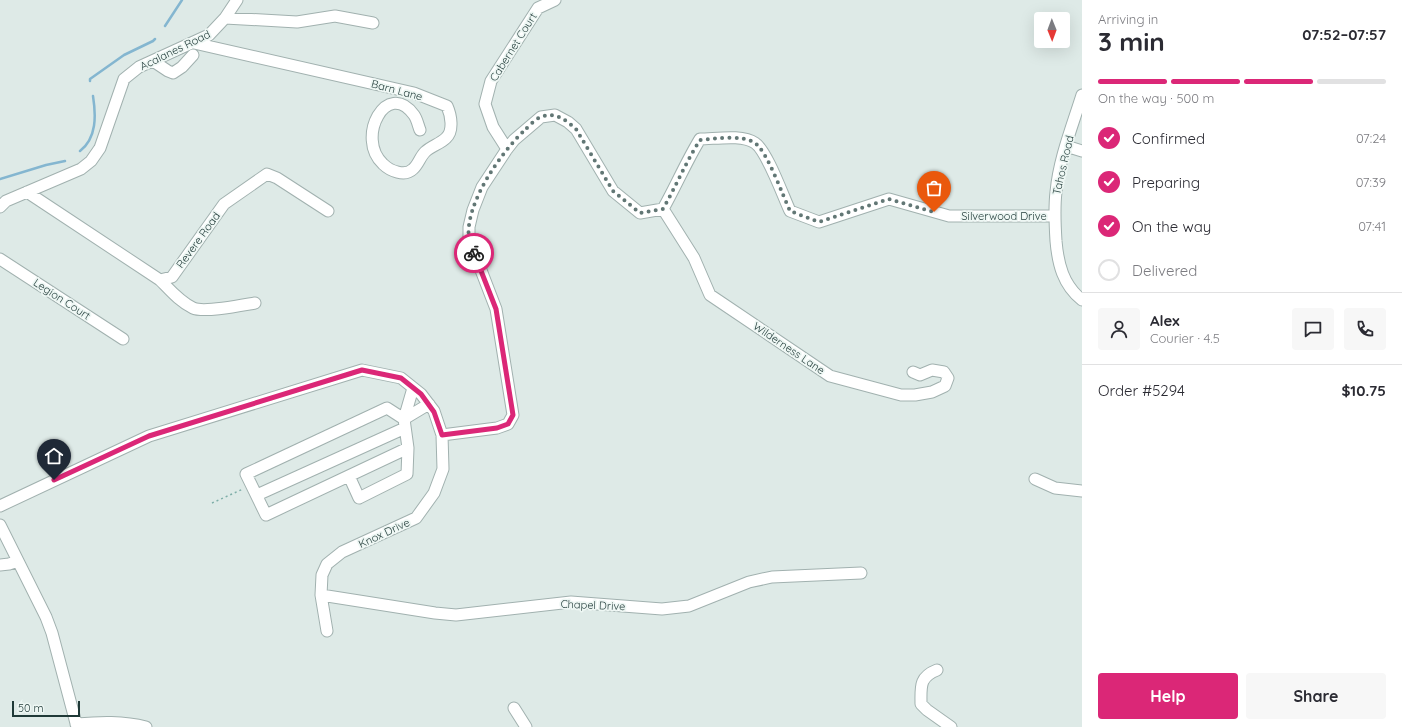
<!DOCTYPE html>
<meta charset="utf-8">
<style>
body{margin:0;font-family:Quicksand,sans-serif;background:#f7f7f7;color:#2b2b33;height:100vh;display:flex;flex-direction:column;font-size:15px;white-space:nowrap}
*{box-sizing:border-box;margin:0}
p{font-size:13px;color:#7c7c81}
.icon{flex:none;width:22px;height:22px;fill:none;stroke:currentColor;stroke-width:2;stroke-linecap:round;stroke-linejoin:round}
.map{position:relative;flex:1;overflow:hidden}
.details{display:flex;flex-direction:column;background:#fff;width:320px}
.details>*{flex:none}
.needle{width:26px;rotate:179deg}
.controls{position:absolute;left:1034px;top:12px;display:grid;gap:8px}
.controls a{display:grid;place-items:center;width:36px;height:36px;border-radius:4px;background:#fff;box-shadow:0 4px 16px #0002;font-size:20px}
.scale{position:absolute;left:12px;bottom:10px;width:68px;box-sizing:border-box;padding-left:4px;border:2px solid #1f3937;border-top:0;font-size:11px;line-height:14px;white-space:nowrap;color:#1f3937;-webkit-text-stroke:3px #eef7f4;paint-order:stroke}
.pin{position:absolute;display:grid;place-items:center;width:34px;height:34px;color:#fff;margin:-41px -17px;border-radius:50% 50% 50% 0;rotate:-45deg;box-shadow:0 0 4px #0007}
.pin .icon{rotate:45deg}
.courier{position:absolute;display:grid;place-items:center;width:40px;height:40px;margin:-20px;border:3px solid #db2777;border-radius:50%;background:#fff;color:#222;box-shadow:0 1px 5px #0007}
.summary em{font-style:normal;font-weight:800}
.summary div{display:flex;flex-direction:column-reverse}
.summary{display:flex;align-items:center;justify-content:space-between;height:68px;padding:0 16px}
h1{font-size:26px;font-weight:800;line-height:30px}
.bar{display:grid;grid-template-columns:repeat(4,1fr);gap:6px 4px;align-content:center;height:48px;padding:0 16px}
.bar i{height:5px;border-radius:3px;background:#e1e1e2}
.bar .current{background:#db2777}
.bar p{grid-column:span 4}
.line{display:flex;align-items:center;gap:10px;padding:0 16px;border-top:1px solid #e1e1e2}
.line div{flex:1}
.round{display:grid;place-items:center;flex:none;width:42px;height:42px;border-radius:4px;background:#f7f7f7}
ol{padding:0 16px;list-style:none}
li{display:flex;align-items:center;gap:12px;height:44px}
li p{margin-inline-start:auto}
li .icon{padding:4px;border-radius:50%;background:#db2777;color:#fff;stroke-width:4}
li:last-child{color:#7c7c81}
li i{width:22px;height:22px;border:2px solid #e1e1e2;border-radius:50%}
.action{display:flex;gap:8px;margin-top:auto;padding:8px 16px}
.action a{flex:1;height:46px;border-radius:4px;background:#db2777;color:#fff;font-size:16px;font-weight:800;line-height:46px;text-align:center}
.action a+a{background:#f7f7f7;color:#2b2b33}
main{display:flex;flex:1;min-height:0}
.map>svg:first-child{display:block}
.lines{fill:none;stroke-linecap:round;stroke-linejoin:round}
.stream{stroke:#84b6d0;stroke-width:2.5}
.minor-casing{stroke:#a1b1af;stroke-width:13}
.path{stroke:#7eaea8;stroke-width:1.5;stroke-dasharray:2 3;stroke-linecap:butt}
.minor{stroke:#fff;stroke-width:11}
.done{stroke:#627775;stroke-width:4;stroke-dasharray:0 7.2}
.route{stroke:#db2777;stroke-width:5}
.labels{text-anchor:middle;dominant-baseline:central;stroke-width:3.5;stroke-linejoin:round;paint-order:stroke}
.street-label{font-size:11px;fill:#1f3937;stroke:#eef7f4}
</style>
<main>
<div class="map">
<svg width="1082" height="727" viewBox="0 0 1082 727">
<rect width="100%" height="100%" fill="#deeae7"/>
<g class="lines">
<path class="stream" d="M165,26L182,0
M90,81V79L124,55L153,41L155,39
M80,151C97,138 96,115 93,96
M0,179L46,165L65,161"/>
<g class="minor-casing">
<path id="minor" d="M225,18L297,22L335,16L373,23
M194,43L414,93L447,106C451,115 454,131 446,138C440,144 431,146 425,152C420,157 418,165 413,169C405,177 390,171 383,164C355,138 387,78 414,115C417,119 418,125 420,130
M153,61L168,71L173,73L182,67L193,55
M1082,95C1072,127 1059,159 1056,192C1054,209 1055,225 1056,241C1058,264 1063,285 1082,300
M1066,146L1082,151
M507,149L493,127L485,104L491,81L538,8L555,0
M27,192L160,280C170,290 180,302 193,308C204,313 243,305 255,303
M0,207L6,201L81,169L91,161L100,148L124,79L139,67L209,35L225,18L237,0
M663,209C676,186 686,162 700,139C715,139 742,134 755,143C767,151 783,196 790,211L819,222L889,199L949,216H1054
M663,209L694,258L710,295L830,376L901,395H915L932,392L945,386L948,378L944,372L932,370L920,375L913,372
M0,259L123,339
M160,280L172,277L224,204L267,174L277,178L328,211
M404,419L413,388
M404,419L429,404
M442,435L497,428L508,424L513,415L496,309L469,239V227L473,210L482,187L507,149L514,140L541,117L555,115L568,122L576,129L613,191L640,213L663,209
M349,476L359,498L407,474L408,448L404,419L387,408L246,474L266,515L408,448
M1035,479L1055,488L1082,491
M257,495L405,428
M0,506L149,436L362,370L401,378L421,394L434,411L442,435L443,469L434,493L416,518L342,552L327,564L322,575L321,595L327,631
M0,525L46,617L52,633L77,727
M0,565L9,564L18,561
M321,595L435,613L456,615L571,602L662,609L689,606L749,582L772,577L861,573
M937,670C919,677 921,687 921,704L927,710L951,727
M514,708L526,727
M76,724C100,722 123,721 146,727"/>
</g>
<path class="path" d="M212,503L243,489"/>
<use href="#minor" class="minor"/>
</g>
<g class="lines">
<path class="done" d="M474,253C472,249 470,243 469,239C464,205 501,152 525,130C529,126 535,119 541,117C555,111 566,120 576,129L613,191L640,213L663,209C676,186 686,162 700,140C715,139 742,134 755,143C767,151 783,196 790,211L819,222L889,199L934,212"/>
<path class="route" d="M54,480L149,436L362,370L401,378L421,394L434,412L442,435L497,428L508,424L513,415L496,309L474,253"/>
</g>
<g class="labels">
<g class="street-label">
<text transform="translate(513 47) rotate(-58)">Cabernet Court</text>
<text transform="translate(175 50) rotate(-26)">Acalanes Road</text>
<text transform="translate(397 90) rotate(15)">Barn Lane</text>
<text transform="translate(1063 165) rotate(-77)">Tahos Road</text>
<text x="1004" y="216">Silverwood Drive</text>
<text transform="translate(198 240) rotate(-54)">Revere Road</text>
<text transform="translate(62 299) rotate(33)">Legion Court</text>
<text transform="translate(789 348) rotate(34)">Wilderness Lane</text>
<text transform="translate(384 533) rotate(-25)">Knox Drive</text>
<text transform="translate(593 605) rotate(2)">Chapel Drive</text>
</g>
</g>
</svg>
<div class="controls">
<a><svg class="needle" viewBox="-14 -14 28 28"><path d="M0-13l5 13h-10z" fill="#e53935"/><path d="M0 13l5-13h-10z" fill="#7c7c81"/></svg></a>
</div>
<div class="scale">50 m</div>
<div class="pin" style="left:934px;top:212px;background:#ea580c"><svg class="icon" aria-label="bag" viewBox="0 0 24 24"><path d="M5 8h14l-1 12H6zM9 8a3 3 0 0 1 6 0"/></svg></div>
<div class="pin" style="left:54px;top:480px;background:#1f2937"><svg class="icon" aria-label="home" viewBox="0 0 24 24"><path d="M3 11l9-7 9 7M6 9v11h12V9"/></svg></div>
<div class="courier" style="left:474px;top:253px"><svg class="icon" aria-label="bike" viewBox="0 0 24 24"><circle cx="6" cy="16" r="4"/><circle cx="18" cy="16" r="4"/><path d="M6 16l4-8h5l3 8M10 8l3 8H6M13 5h3"/></svg></div>
</div>
<section class="details">
<div class="summary"><div><h1>3 min</h1><p>Arriving in</p></div><em>07:52–07:57</em></div>
<div class="bar"><i class="current"></i><i class="current"></i><i class="current"></i><i></i><p>On the way · 500 m</p></div>
<ol>
<li><svg class="icon" aria-label="check" viewBox="0 0 24 24"><path d="M5 12l5 5 9-10"/></svg>Confirmed<p>07:24</p></li>
<li><svg class="icon" aria-label="check" viewBox="0 0 24 24"><path d="M5 12l5 5 9-10"/></svg>Preparing<p>07:39</p></li>
<li><svg class="icon" aria-label="check" viewBox="0 0 24 24"><path d="M5 12l5 5 9-10"/></svg>On the way<p>07:41</p></li>
<li><i></i>Delivered</li>
</ol>
<div class="line" style="height:72px"><a class="round"><svg class="icon" aria-label="person" viewBox="0 0 24 24"><circle cx="12" cy="8" r="4"/><path d="M4 21q1-7 8-7t8 7"/></svg></a><div><b>Alex</b><p>Courier · 4.5</p></div><a class="round"><svg class="icon" aria-label="chat" viewBox="0 0 24 24"><path d="M4 5h16v11H9l-5 4z"/></svg></a><a class="round"><svg class="icon" aria-label="phone" viewBox="0 0 24 24"><path d="M5 4h4l2 5-3 2q2 4 5 5l2-3 5 2v4C11 20 4 13 5 4z"/></svg></a></div>
<div class="line" style="height:52px"><div>Order #5294</div><b>$10.75</b></div>
<div class="action"><a>Help</a><a>Share</a></div>
</section>
</main>
